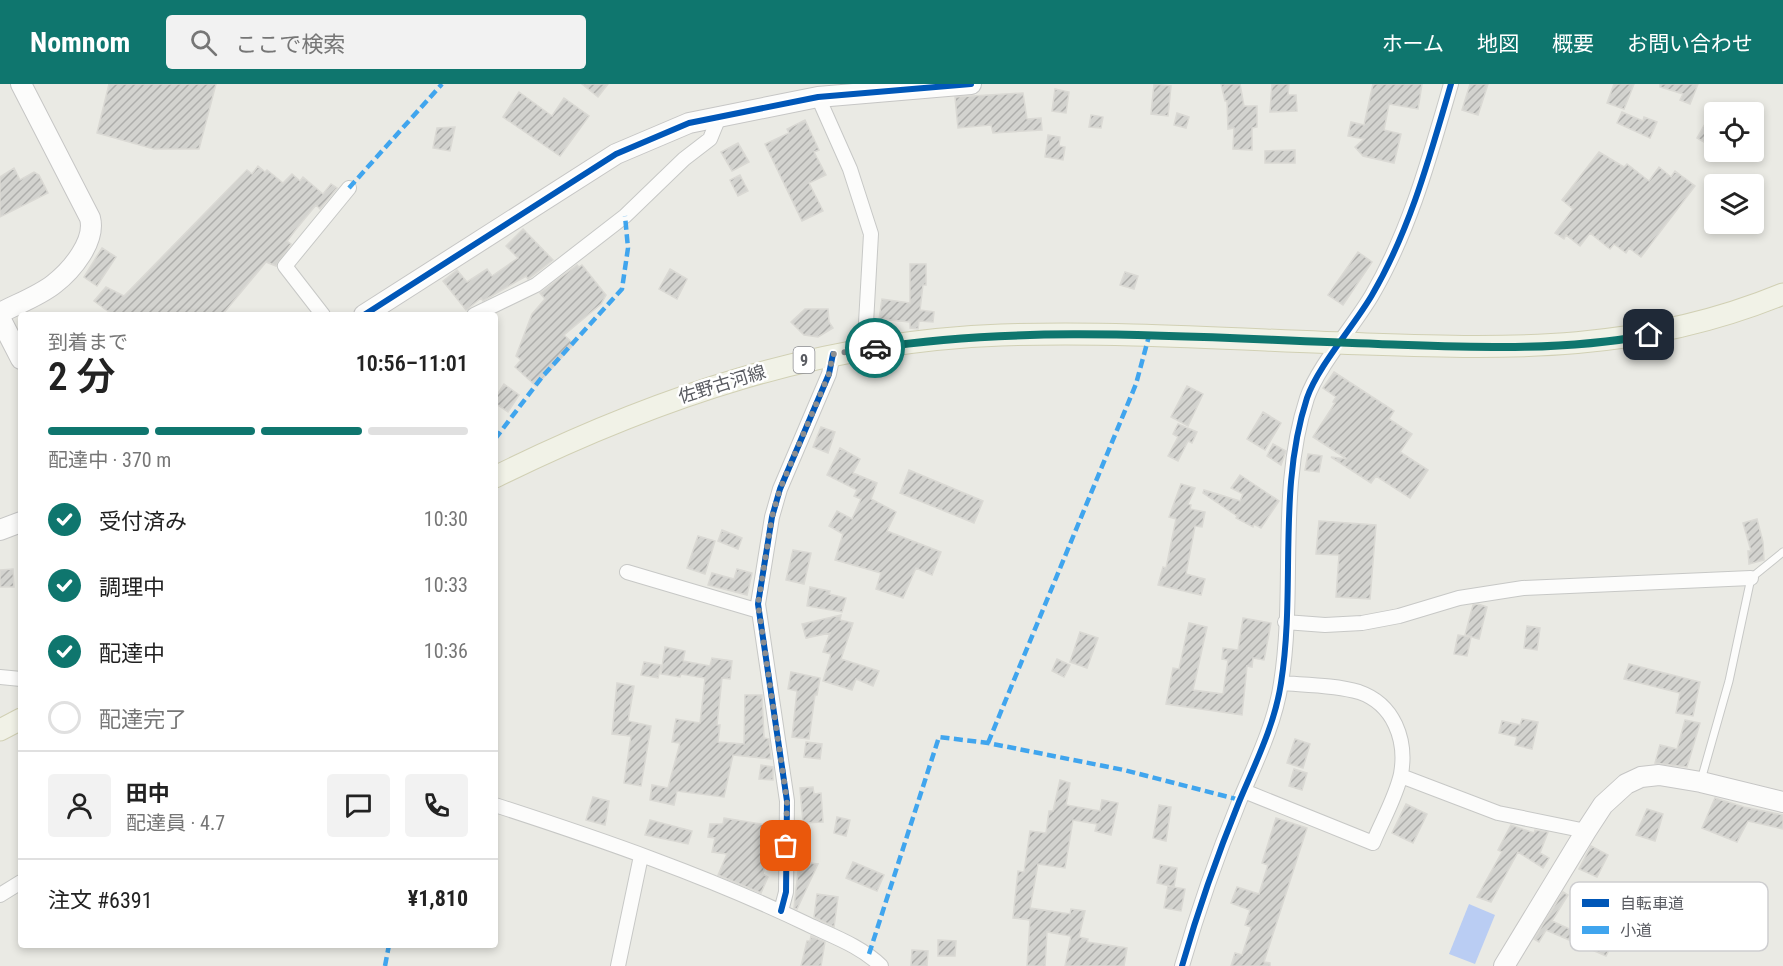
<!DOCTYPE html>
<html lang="ja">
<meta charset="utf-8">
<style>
body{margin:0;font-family:"Roboto Condensed","Noto Sans JP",sans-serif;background:#f2f2f2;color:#222;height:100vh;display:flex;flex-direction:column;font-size:22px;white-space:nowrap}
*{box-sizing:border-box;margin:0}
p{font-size:20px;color:#767676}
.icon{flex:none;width:33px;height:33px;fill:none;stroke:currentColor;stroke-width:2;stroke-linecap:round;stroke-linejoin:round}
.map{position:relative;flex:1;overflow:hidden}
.sheet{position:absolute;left:18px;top:228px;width:480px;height:636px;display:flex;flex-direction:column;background:#fff;border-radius:6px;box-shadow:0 3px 9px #0003}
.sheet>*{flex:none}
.buttons{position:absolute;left:1704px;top:18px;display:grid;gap:12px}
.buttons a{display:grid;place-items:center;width:60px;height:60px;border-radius:6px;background:#fff;box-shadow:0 3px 9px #0003;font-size:30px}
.pin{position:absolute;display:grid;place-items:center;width:51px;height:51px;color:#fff;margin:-26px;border-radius:12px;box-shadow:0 3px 9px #0006}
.courier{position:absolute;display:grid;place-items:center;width:60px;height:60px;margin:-30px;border:4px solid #0f766e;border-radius:50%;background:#fff;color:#222;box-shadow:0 2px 8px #0007}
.summary em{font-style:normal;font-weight:600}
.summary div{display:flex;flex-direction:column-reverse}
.summary{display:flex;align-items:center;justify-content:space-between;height:102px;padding:0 30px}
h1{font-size:39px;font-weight:600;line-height:45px}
.bar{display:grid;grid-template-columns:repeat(4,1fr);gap:9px 6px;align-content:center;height:72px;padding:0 30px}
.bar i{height:8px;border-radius:4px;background:#e0e0e0}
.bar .selected{background:#0f766e}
.bar p{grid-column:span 4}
.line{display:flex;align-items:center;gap:15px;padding:0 30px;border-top:2px solid #e0e0e0}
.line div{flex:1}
.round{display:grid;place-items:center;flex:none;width:63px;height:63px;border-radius:6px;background:#f2f2f2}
ol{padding:0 30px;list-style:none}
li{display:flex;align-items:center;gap:18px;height:66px}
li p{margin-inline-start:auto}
li .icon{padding:6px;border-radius:50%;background:#0f766e;color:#fff;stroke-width:4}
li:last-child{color:#767676}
li i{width:33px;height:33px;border:3px solid #e0e0e0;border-radius:50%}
header{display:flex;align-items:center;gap:36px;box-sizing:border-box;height:84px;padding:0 30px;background:#0f766e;color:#fff}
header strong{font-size:28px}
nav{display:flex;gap:33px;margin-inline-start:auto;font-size:21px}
.search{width:420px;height:54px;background:#f2f2f2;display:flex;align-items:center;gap:15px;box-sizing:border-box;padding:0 21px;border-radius:6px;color:#767676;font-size:22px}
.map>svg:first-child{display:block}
.water{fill:#bacdf3}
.building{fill:url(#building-hatch);stroke:#dad9d4;stroke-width:1.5}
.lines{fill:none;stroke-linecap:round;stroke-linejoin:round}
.lane-casing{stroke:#c7c8c6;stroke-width:9}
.street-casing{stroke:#c7c8c6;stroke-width:16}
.secondary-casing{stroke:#c6c6c5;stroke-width:22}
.primary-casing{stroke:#d1d0b4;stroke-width:23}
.lane{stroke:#fcfcfb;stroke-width:7}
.street{stroke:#fcfcfb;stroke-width:14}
.secondary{stroke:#fcfcfb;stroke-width:20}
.primary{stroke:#f1f2e7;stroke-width:21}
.quiet{stroke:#40a5ee;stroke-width:4.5;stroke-dasharray:9 4.5;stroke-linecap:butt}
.cycleway-casing{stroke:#fff;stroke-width:10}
.cycleway{stroke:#0057b8;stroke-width:6}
.done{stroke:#8c8e90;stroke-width:6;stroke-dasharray:0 10.8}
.route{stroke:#0f766e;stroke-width:8}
.labels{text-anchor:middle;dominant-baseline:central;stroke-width:5;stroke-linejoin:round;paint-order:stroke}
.shield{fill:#fff;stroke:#8c8d91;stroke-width:1.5}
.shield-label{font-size:16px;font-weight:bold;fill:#5a5c62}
.street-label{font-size:18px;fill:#5a5c62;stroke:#fff}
.key{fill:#fff;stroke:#ceced0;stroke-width:1.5}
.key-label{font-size:16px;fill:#5a5c62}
</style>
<header>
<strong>Nomnom</strong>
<div class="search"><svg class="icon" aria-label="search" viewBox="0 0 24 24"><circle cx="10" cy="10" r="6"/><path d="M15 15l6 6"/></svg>ここで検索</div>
<nav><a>ホーム</a><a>地図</a><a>概要</a><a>お問い合わせ</a></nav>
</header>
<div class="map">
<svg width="1783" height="882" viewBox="0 0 1783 882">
<defs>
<pattern id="building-hatch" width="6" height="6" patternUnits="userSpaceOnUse" patternTransform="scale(1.5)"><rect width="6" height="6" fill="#d3d3cf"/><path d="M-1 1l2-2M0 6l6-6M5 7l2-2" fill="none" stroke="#aeaeab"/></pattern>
</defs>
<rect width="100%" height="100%" fill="#eaeae4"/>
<path class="water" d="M1469,820L1495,831L1475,880L1449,870Z"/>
<path class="building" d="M109,0H216L199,65H154L97,49Z
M582,0H608L598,13Z
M1154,0L1171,2L1168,32L1151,30Z
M1221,0H1240L1244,22H1257V43L1252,44V66L1233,65L1234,44L1228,45L1227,17H1225Z
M1272,0H1289L1288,11H1296L1297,27L1270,28Z
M1373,0H1422L1418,25L1389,20L1384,46L1401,50L1394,79L1363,72L1355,63L1364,55L1348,52L1351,38L1364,41Z
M1470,0H1488L1478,31L1462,26Z
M1614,0H1634L1624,25L1607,19Z
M1660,0H1698L1690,20L1680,16L1683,10L1660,3Z
M1055,5L1069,8L1066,29L1052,27Z
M519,8L552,32L564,14L589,32L560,72L503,33Z
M1023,9L1027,35L1041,34L1042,46L993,49L991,41L958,44L955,13Z
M1714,24V64L1697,54Z
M1622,28L1643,37L1644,33L1657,38L1650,54L1617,39Z
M1177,29L1189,33L1186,44L1174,41Z
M1091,31L1103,33L1101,44L1089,43Z
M805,36L819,66L814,68L826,91L809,99L823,127L802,137L765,60L789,49L787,45Z
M455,43L450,67L433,64L437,44Z
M1048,51L1060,53L1059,62L1065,63L1063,76L1045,73Z
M738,59L749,78L732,87L721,68Z
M1295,66V79H1265V67Z
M1599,68L1624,83L1627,80L1649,97L1659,83L1671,93L1675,87L1695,102L1641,173L1629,164L1626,169L1614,160L1610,165L1590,149L1580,162L1566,151L1564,155L1555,149L1573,125L1562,116Z
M258,82L265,88L267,86L283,99L292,90L300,97L303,93L323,110L331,100L337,104L320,125L316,121L297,144L287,157L291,160L276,182L266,178L222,231H113L94,217L106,203L124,212L247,86L252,90Z
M14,84L20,96L34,88L39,91L48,109L0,133V93Z
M740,91L748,107L738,112L730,96Z
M523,145L553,176L531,193L528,195L526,192L483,217L481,214L466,226L443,197L457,186L467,198L487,185L492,192L518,174L506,162Z
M102,164L116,173L97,202L84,193Z
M1358,168L1372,178L1343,221L1328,211Z
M910,180H926V201H923L920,226L934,228L933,238L919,237L918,245L910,244V238L879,235L882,215L910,219Z
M577,181L579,183L582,181L606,211L601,220L564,251L574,260L536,302L515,283L521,276L516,272L532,230L545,215L540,209Z
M670,185L687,195L677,215L659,205Z
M1125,188L1138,192L1134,205L1120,201Z
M805,225H828L829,238L833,244L818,253L804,251L791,238Z
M1334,288L1394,327L1389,335L1412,350L1400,368L1428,386L1410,414L1376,392L1371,399L1331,373L1347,375L1313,353L1335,319L1333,318L1336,313L1323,304Z
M504,300L519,311L508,328L495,319V314Z
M1187,302L1203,310L1188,342L1171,333Z
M1263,328L1281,339L1265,366L1247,355Z
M1178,340L1197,348L1192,359L1188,357L1178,377L1168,372L1178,353L1173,350Z
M821,343L835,348L828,369L813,363Z
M1273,360L1286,367L1281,381L1267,372Z
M840,364L860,375L853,389L877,399L871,415L896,428L887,447L941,468L932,491L916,484L903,514L876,505L881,489L835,476L843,450L829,442L837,427L852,435L861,415L854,412L857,406L827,391Z
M1308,370L1322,372L1319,388L1305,386Z
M909,386L983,417L974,439L900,409Z
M1240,391L1279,417L1261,444L1254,440L1253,443L1236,434L1237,432L1203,409L1204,406L1240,417L1243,410L1231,404Z
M1181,400L1195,404L1188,420L1191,421L1190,425L1205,428L1202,443L1195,442L1186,490L1205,495L1201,511L1158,501L1163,483L1166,484L1176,435L1169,433Z
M1757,435L1763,458L1764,476L1749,480L1748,467H1751L1743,439Z
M1319,437L1376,441L1370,515L1336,513L1339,471L1316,470Z
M722,446L742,454L738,465L718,457Z
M698,452L715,457L705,490L687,484Z
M793,466L811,469L804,500L786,496Z
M13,485L14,503H0V486Z
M737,485L752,489L747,511L708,501L712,489L734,495Z
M810,503L830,507L829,510L846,514L842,528L807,522Z
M1478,520L1487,523L1479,555L1465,551L1473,521Z
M841,531L840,536L853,539L841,575L879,587L873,602L856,595L852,606L823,597L831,570L823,568L830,549L806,554L802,540Z
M1243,534L1271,539L1264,576L1253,574L1252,583L1247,582L1242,631L1166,620L1173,584L1179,585L1189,539L1207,543L1193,606L1223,610L1228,576L1222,575L1223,564L1238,566Z
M1527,542L1540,544L1537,566L1524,564Z
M1080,548L1098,554L1087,584L1070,578Z
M1458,551L1471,553L1467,572L1454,570Z
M665,563L685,567L683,577L710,582L712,574L732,577L730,595L722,594L717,641H720L718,658L744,660L745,611H762L764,654L769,655L771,675L733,671L724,713L677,707L674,721L650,716L652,701L668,704L680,659L672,658L676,635L700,639L705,594L681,590L680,593L661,590Z
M1057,575L1070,581L1064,593L1052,587Z
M644,578L661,581L658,594L641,591Z
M1629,580L1700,598L1693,632L1676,629L1680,609L1624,595Z
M791,588L820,594L817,611H815L809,655L792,653L797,607L788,605Z
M617,599L634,602L628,637L651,642L641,702L624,699L631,652L612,650Z
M1522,635L1538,638L1532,665L1515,661L1517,653L1499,649L1502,637L1520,641Z
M1685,636L1700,639L1687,683L1655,679L1660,661L1677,665Z
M1295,655L1310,660L1303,684L1287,679Z
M806,658L822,660L820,675L804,673Z
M761,681L773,683V696L759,695Z
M1294,685L1307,689L1302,706L1289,702Z
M1060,696L1070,699L1066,721L1100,727L1102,716L1118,719L1111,751L1095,747L1097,740L1073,736L1065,784L1038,780L1030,824L1070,830L1071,825L1085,827L1079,853L1088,855L1087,858L1127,864L1124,882H1065L1071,852L1047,848L1045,882H1027L1030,836L1013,834L1018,787L1024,788L1030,747L1046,749L1049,727H1053Z
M813,703L814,710L821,709L823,738L803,739L800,704Z
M593,713L609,717L605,741L586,736Z
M1715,714L1744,723L1783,731V745L1748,737L1737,758L1702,744Z
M1406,720L1427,730L1413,759L1392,749Z
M1159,721L1171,723L1166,757L1153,754Z
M1647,725L1663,730L1655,757L1636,751Z
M837,733L850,736L846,752L834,749Z
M724,734L773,742L772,748H778V762H769L763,790L768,793L761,809L718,791L727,770L712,768L715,754L708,753L710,740H723Z
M1276,734L1307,744L1264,878L1270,879V882H1231L1235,869L1242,871L1251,843L1245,841L1250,826L1231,819L1237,803L1259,810L1268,781L1262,779Z
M650,736L692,747L688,760L645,751Z
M1511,741L1534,749L1535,746L1548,748L1540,769L1549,774L1543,784L1518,768L1491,818L1477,813L1502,768L1498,766Z
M1591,762L1608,771L1597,793L1579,785Z
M799,778L818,780L797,825L794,824Z
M853,778L884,791L877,807L846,794Z
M1160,781L1177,784L1174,803L1157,799Z
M1168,802L1185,805L1181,827L1164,824Z
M1563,808L1568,811L1552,837L1576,848L1579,843L1613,858L1606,872L1546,846L1539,858L1534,855Z
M817,810L838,813L834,843L814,833Z
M811,852L825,858L821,882H801L807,857H810Z
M938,856L956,857L955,872H938Z
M912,866L928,867L927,882H911Z"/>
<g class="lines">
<g class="lane-casing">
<path id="lane" d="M1701,696L1729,597L1751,494L1783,468"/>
</g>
<g class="street-casing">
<path id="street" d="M818,13L850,85L871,150L866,239L868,265
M323,231L285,182L349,104
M474,231L536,201L625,132L684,75L710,55L719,33
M627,488L759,527
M1285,538L1325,541L1362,539L1399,532L1459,514L1523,504L1751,494
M0,593L21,595
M1401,692L1498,729L1586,747
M1244,707L1373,759C1382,737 1396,713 1401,690C1407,656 1394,620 1359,608C1335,601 1306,601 1281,599
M495,721C600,755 707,792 807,840C832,852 861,862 881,882
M0,811L21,798
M781,827L786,808L787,717L758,520L772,433L780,405L829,290L833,270
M618,882L641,772
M1182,882C1198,826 1217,772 1239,718C1255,680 1275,640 1281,599C1296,504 1277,406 1307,314C1318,282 1354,242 1372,211C1410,146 1430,72 1451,0"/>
</g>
<g class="secondary-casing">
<path id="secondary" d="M0,229C17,220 39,212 54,200C72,186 96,157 90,134L21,0
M364,231L616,70L689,39L818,13L971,0
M0,234L21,275
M0,446L21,438
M1504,882L1586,747L1603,721L1626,700L1641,693L1659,691L1701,698L1783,718"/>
</g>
<g class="primary-casing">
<path id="primary" d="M495,393C657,313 819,258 1001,251C1123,247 1245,256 1366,260C1514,265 1642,268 1783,210
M0,646L21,635"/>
</g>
<use href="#lane" class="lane"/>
<use href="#street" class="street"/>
<use href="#secondary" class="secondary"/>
<use href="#primary" class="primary"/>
<path class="quiet" d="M349,104L442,0
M495,355L542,293L622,205L628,164L625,132
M988,659L1136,300L1149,252
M869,870L939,653L988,659L1124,686L1240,716
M385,882L389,861"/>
<g class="cycleway-casing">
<path id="cycleway" d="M364,231L616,70L689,39L818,13L971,0
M781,827L786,808L787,717L758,520L772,433L780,405L829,290L833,270
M1182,882C1198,826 1217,772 1239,718C1255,680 1275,640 1281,599C1296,504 1277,406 1307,314C1318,282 1354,242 1372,211C1410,146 1430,72 1451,0"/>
</g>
<use href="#cycleway" class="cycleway"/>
</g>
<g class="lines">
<path class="done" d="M786,762L787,717L758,520L772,433L780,405L829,290L833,270L875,264"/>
<path class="route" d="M875,264C1041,239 1211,255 1378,260C1468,263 1560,268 1649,251"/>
</g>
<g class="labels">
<rect class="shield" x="793.5" y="263" width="21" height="26" rx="4.5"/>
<g class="shield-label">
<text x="804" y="276">9</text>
</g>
<g class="street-label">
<text transform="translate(722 300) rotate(-17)">佐野古河線</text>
</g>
</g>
<rect x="1570" y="798" width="198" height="69" rx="9" class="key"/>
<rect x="1582" y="815" width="27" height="8" fill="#0057b8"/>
<rect x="1582" y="842" width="27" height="8" fill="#40a5ee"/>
<g class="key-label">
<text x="1620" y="825">自転車道</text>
<text x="1620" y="852">小道</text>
</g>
</svg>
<div class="buttons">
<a><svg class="icon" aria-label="locate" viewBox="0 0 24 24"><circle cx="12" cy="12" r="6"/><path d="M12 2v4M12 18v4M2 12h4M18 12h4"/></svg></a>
<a><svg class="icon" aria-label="layers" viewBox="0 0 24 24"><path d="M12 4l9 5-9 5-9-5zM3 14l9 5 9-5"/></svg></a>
</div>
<div class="pin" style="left:786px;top:762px;background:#ea580c"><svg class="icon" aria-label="bag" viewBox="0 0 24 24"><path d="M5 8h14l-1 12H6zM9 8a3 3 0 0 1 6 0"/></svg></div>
<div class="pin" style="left:1649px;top:251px;background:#1f2937"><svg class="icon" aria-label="home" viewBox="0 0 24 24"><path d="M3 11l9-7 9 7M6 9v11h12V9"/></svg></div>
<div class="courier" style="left:875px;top:264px"><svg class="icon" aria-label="car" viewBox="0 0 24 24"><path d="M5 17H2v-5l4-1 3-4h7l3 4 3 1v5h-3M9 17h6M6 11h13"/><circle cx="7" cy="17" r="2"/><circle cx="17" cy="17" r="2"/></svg></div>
<section class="sheet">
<div class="summary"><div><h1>2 分</h1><p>到着まで</p></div><em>10:56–11:01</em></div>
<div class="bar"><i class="selected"></i><i class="selected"></i><i class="selected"></i><i></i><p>配達中 · 370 m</p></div>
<ol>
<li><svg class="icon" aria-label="check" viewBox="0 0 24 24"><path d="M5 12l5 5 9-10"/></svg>受付済み<p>10:30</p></li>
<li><svg class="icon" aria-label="check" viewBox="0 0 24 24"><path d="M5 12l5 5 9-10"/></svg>調理中<p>10:33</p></li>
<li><svg class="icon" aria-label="check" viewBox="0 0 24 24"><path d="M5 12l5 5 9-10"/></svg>配達中<p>10:36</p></li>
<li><i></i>配達完了</li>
</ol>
<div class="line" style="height:108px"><a class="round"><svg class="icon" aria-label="person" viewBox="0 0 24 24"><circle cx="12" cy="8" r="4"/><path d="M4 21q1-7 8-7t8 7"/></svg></a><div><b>田中</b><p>配達員 · 4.7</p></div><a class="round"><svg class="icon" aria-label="chat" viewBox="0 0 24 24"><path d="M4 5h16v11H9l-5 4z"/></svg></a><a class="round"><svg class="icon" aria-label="phone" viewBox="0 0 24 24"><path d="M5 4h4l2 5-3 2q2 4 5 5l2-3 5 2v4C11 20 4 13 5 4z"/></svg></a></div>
<div class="line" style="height:78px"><div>注文 #6391</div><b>¥1,810</b></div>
</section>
</div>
